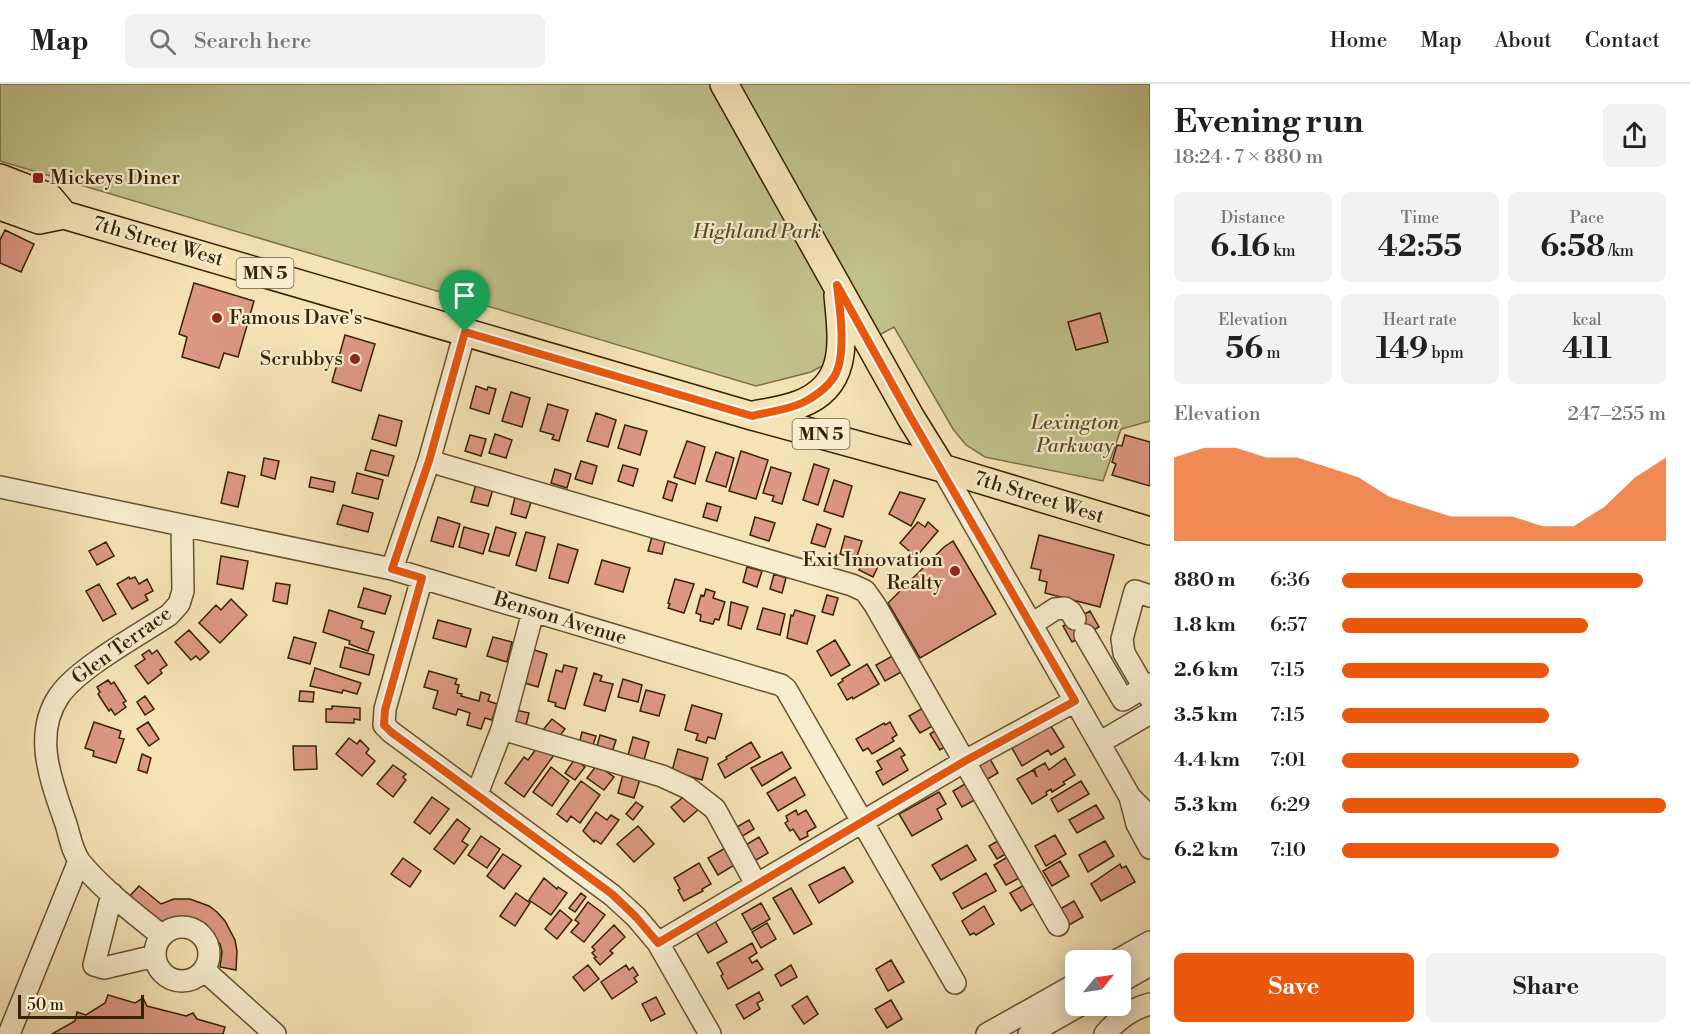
<!DOCTYPE html>
<meta charset="utf-8">
<style>
:root{--surface:#fff;--page:#f2f2f2;--text:#202124;--muted:#757577;--line:#e0e0e0;--accent:#ea580c}
body{margin:0;font-family:"Libre Bodoni",serif;background:var(--page);color:var(--text);height:100vh;display:flex;flex-direction:column;font-size:22px;white-space:nowrap}
*{box-sizing:border-box;margin:0}
p{font-size:20px;color:var(--muted)}
.icon{flex:none;width:33px;height:33px;fill:none;stroke:currentColor;stroke-width:2;stroke-linecap:round;stroke-linejoin:round}
.map{position:relative;flex:1;overflow:hidden}
.side{display:flex;flex-direction:column;background:var(--surface);width:540px}
.side>*{flex:none}
.needle{width:39px;rotate:60deg}
.tools{position:absolute;left:1065px;top:866px;display:grid;gap:12px}
.tools a{display:grid;place-items:center;width:66px;height:66px;border-radius:9px;background:var(--surface);box-shadow:0 3px 15px #0003;font-size:30px}
.scale{position:absolute;left:18px;bottom:15px;width:126px;box-sizing:border-box;padding-left:6px;border:3px solid #372304;border-top:0;font-size:16px;line-height:21px;white-space:nowrap;color:#372304;-webkit-text-stroke:4px #f8edcf;paint-order:stroke}
.pin{position:absolute;display:grid;place-items:center;width:51px;height:51px;color:#fff;margin:-62px -26px;border-radius:50% 50% 50% 0;rotate:-45deg;box-shadow:0 0 6px #0007}
.pin .icon{rotate:45deg}
.round{display:grid;place-items:center;flex:none;width:63px;height:63px;border-radius:9px;background:var(--page)}
.overview{display:flex;align-items:center;justify-content:space-between;height:102px;padding:0 24px}
h1{font-size:33px;font-weight:700;line-height:45px}
.metrics{display:grid;grid-template-columns:repeat(3,1fr);gap:9px;height:102px;padding:6px 24px}
.metrics div{display:grid;align-content:center;border-radius:9px;background:var(--page);text-align:center}
.metrics b{font-size:30px;font-weight:700}
.metrics small{font-size:16px;font-weight:400}
.metrics p{font-size:16px}
.chart{height:168px;padding:12px 24px}
.chart p{display:flex;justify-content:space-between}
.chart svg{width:100%;height:108px;margin-top:6px;fill:var(--accent);opacity:.7}
.action{display:flex;gap:12px;margin-top:auto;padding:12px 24px}
.action a{flex:1;height:69px;border-radius:9px;background:var(--accent);color:#fff;font-size:24px;font-weight:700;line-height:69px;text-align:center}
.action a+a{background:var(--page);color:var(--text)}
ul{padding:0 24px;list-style:none;font-size:20px}
li{display:grid;grid-template-columns:96px 72px 1fr;align-items:center;height:45px}
li i{height:15px;border-radius:8px;background:var(--accent)}
header{display:flex;align-items:center;gap:36px;box-sizing:border-box;height:84px;padding:0 30px;background:var(--surface);border-bottom:2px solid var(--line)}
header strong{font-size:28px}
nav{display:flex;gap:33px;margin-inline-start:auto;font-size:21px}
.search{width:420px;height:54px;background:var(--page);display:flex;align-items:center;gap:15px;box-sizing:border-box;padding:0 21px;border-radius:9px;color:var(--muted);font-size:22px}
main{display:flex;flex:1;min-height:0}
.map>svg:first-child{display:block}
</style>
<header>
<strong>Map</strong>
<div class="search"><svg class="icon" aria-label="search" viewBox="0 0 24 24"><circle cx="10" cy="10" r="6"/><path d="M15 15l6 6"/></svg>Search here</div>
<nav><a>Home</a><a>Map</a><a>About</a><a>Contact</a></nav>
</header>
<main>
<div class="map">
<svg width="1150" height="950" viewBox="0 0 1150 950">
<rect width="100%" height="100%" fill="#f5e3b5"/>
<filter id="stains"><feTurbulence type="fractalNoise" baseFrequency=".00333" numOctaves="4"/><feColorMatrix values="0 0 0 0 .2 0 0 0 0 .09 0 0 0 0 .02 0 0 0 .5 -.17"/></filter>
<radialGradient id="worn" r=".72"><stop offset=".6" stop-color="#630" stop-opacity="0"/><stop offset="1" stop-color="#630" stop-opacity=".3"/></radialGradient>
<!-- green -->
<path fill="#c1c28a" stroke="#7c7247" stroke-width="1.5" d="M0 0H1150V337L1121 345 1103 397 985 373 966 361 953 345 894 243 811 288 756 302 0 77Z"/>
<!-- building -->
<path fill="#dd9783" stroke="#372304" stroke-width="1.5" d="M5 146 34 160 21 188 0 179V156Z
M194 199 254 217 238 273 224 269 219 284 182 273 187 253 179 250Z
M1100 229 1108 258 1076 266 1068 238Z
M345 251 375 260 361 307 332 298Z
M476 302 487 306 488 303 496 305 489 330 470 324Z
M511 308 530 314 522 343 502 337Z
M548 320 568 326 559 357 552 355 554 351 540 347Z
M596 329 616 336 608 363 587 357Z
M379 331 402 337 396 362 372 355Z
M625 341 647 347 640 371 618 364Z
M495 350 512 356 506 374 489 369Z
M470 351 486 355 481 372 465 367Z
M1125 351 1150 358V402L1112 391 1116 380 1112 378 1117 361 1122 362Z
M687 357 705 363 695 400 674 393Z
M371 366 394 372 388 392 365 386Z
M741 367 768 376 756 415 729 407Z
M716 368 734 374 726 403 706 397Z
M264 374 279 377 275 395 261 391Z
M581 377 597 382 592 400 575 395Z
M814 380 829 385 818 421 803 416Z
M623 381 638 385 633 402 618 397Z
M771 383 791 389 782 420 772 417 774 412 763 409Z
M555 385 571 390 567 404 551 399Z
M228 388 245 392 238 423 221 419Z
M357 389 383 396 378 415 352 409Z
M311 393 335 398 333 408 309 403Z
M834 396 852 402 843 433 824 427Z
M668 397 677 400 672 417 663 414Z
M476 400 493 405 488 422 471 418Z
M900 408 925 415 911 442 889 430Z
M515 413 531 418 526 434 511 430Z
M707 419 721 423 717 437 703 433Z
M343 421 373 429 368 448 337 440Z
M438 433 460 440 453 463 431 457Z
M755 433 775 439 769 457 750 451Z
M918 438 925 443 928 438 938 447 916 473 900 459Z
M817 440 831 445 825 463 811 459Z
M464 443 489 450 483 470 459 463Z
M496 443 516 449 509 472 489 467Z
M526 448 545 453 536 487 516 481Z
M653 449 666 453 662 470 648 467Z
M1039 451 1114 471 1100 523 1045 509 1047 498 1039 496 1041 486 1031 484Z
M845 452 862 457 856 475 840 470Z
M953 457 996 530 920 574 888 519 944 463Z
M106 458 114 472 97 481 89 467Z
M558 460 578 466 568 499 549 494Z
M867 471 880 478 873 493 859 486Z
M221 472 248 477 243 505 217 500Z
M602 476 630 484 623 508 595 500Z
M747 483 762 487 757 503 743 498Z
M774 490 786 494 782 509 770 505Z
M129 493 130 495 135 493 139 500 147 495 153 507 145 511 148 516 132 525 117 500Z
M675 495 694 500 684 529 668 524 670 520 668 519Z
M276 499 290 501 287 520 273 517Z
M99 500 116 530 103 537 86 507Z
M364 504 391 512 385 530 358 523Z
M706 505 715 508 713 514 725 518 719 536 715 535 713 540 700 537 701 531 696 529 701 511 704 512Z
M827 511 838 514 833 531 822 528Z
M231 515 247 531 220 559 199 539 216 521 221 526Z
M731 518 748 523 741 545 728 541Z
M763 524 785 530 780 551 757 545Z
M329 526 363 537 361 544 374 548 368 567 349 560 350 557 323 548Z
M795 526 815 532 807 560 787 554 791 531 793 532Z
M1090 527 1099 543 1072 558 1063 542Z
M438 536 471 545 466 563 433 554Z
M189 546 209 568 200 576 196 572 191 576 175 558Z
M294 553 316 559 310 580 288 574Z
M493 553 512 558 507 578 487 572Z
M835 556 850 581 831 592 817 567Z
M345 563 374 571 369 591 340 583Z
M528 564 547 570 538 603 518 597Z
M149 566 152 570 157 566 167 581 160 586 162 589 148 600 135 582 145 575 142 571Z
M896 570 905 586 885 597 876 581Z
M867 580 879 600 853 615 852 613 847 616 838 600 843 597 842 595Z
M564 581 577 584 565 625 555 622 556 619 548 617 556 586 562 588Z
M315 584 361 599 357 610 343 606 342 609 310 602Z
M429 587 457 595 455 600 459 601 457 609 462 610 461 612 479 617 481 608 490 611 488 617 497 620 492 636 485 634 481 645 467 641 470 629 458 625 456 631 433 624 438 607 424 603Z
M594 589 602 592 600 597 613 600 605 627 584 621Z
M623 595 642 601 638 618 618 613Z
M108 596 111 600 114 598 126 617 123 619 126 623 115 631 111 625 109 627 98 610 100 608 97 603Z
M646 606 665 611 659 632 640 627Z
M300 607 314 608 313 618 299 617Z
M145 612 154 625 145 631 137 618Z
M692 621 722 630 715 655 708 653 706 659 696 656 698 650 685 646Z
M928 621 938 639 920 649 909 632Z
M332 622 360 624V636L354 635V639L326 638V625H332Z
M516 626 529 629 525 645 512 642Z
M552 635 565 645 555 658 542 647Z
M94 638 121 647 119 654 124 655 116 679 93 672 94 667 85 664Z
M148 638 159 655 149 662 137 645Z
M890 638 897 651 892 654 894 657 872 670 868 664 863 667 856 655 884 639 885 641Z
M1051 642 1064 663 1051 671 1048 666 1022 682 1012 664Z
M941 643 951 659 940 666 930 650Z
M582 648 596 652 591 667 578 664Z
M600 651 616 656 611 671 596 666Z
M633 653 649 658 644 676 628 671Z
M349 654 357 660 360 656 369 665 366 669 375 677 362 692 336 670Z
M751 658 760 673 725 694 718 680 727 675 726 673Z
M539 661 554 671 524 713 505 699 524 673 528 676Z
M293 662H316L317 685 294 686Z
M900 664 905 671 901 673 908 686 883 701 876 688 882 685 877 677Z
M678 665 708 674 702 696 672 687Z
M782 668 791 684 762 702 751 684Z
M142 670 151 674 147 689 138 686Z
M1065 674 1075 691 1063 698 1065 700 1052 708 1051 705 1046 708 1047 711 1032 720 1017 695 1033 686 1037 693 1034 685 1045 679 1049 686Z
M575 675 585 683 575 696 565 689Z
M990 675 998 689 986 696 978 682Z
M393 681 406 690 403 693 406 696 393 713 377 700Z
M597 681 614 693 604 706 587 694Z
M551 683 569 697 552 722 533 708Z
M624 687 641 692 634 714 618 709Z
M795 693 805 711 778 727 767 709Z
M581 697 600 711 580 739 571 732 567 738 557 730Z
M970 697 980 713 962 723 953 707Z
M1081 697 1089 710 1058 728 1051 715Z
M939 708 946 720 937 725 942 735 912 752 899 730Z
M686 711 699 725 684 738 671 723Z
M432 713 449 725 430 750 414 738Z
M636 718 643 723 633 736 626 730Z
M1096 721 1104 734 1077 749 1069 736Z
M796 726 798 731 806 726 816 743 807 748 808 752 800 756 793 745 790 747 785 739 788 737 786 732Z
M596 728 607 736 611 731 619 736 601 760 595 756 594 758 583 747Z
M457 735 470 745 462 757 468 761 454 780 434 765Z
M749 736 754 745 741 753 735 744Z
M638 742 654 760 634 778 617 760Z
M1055 751 1066 770 1046 782 1035 762Z
M481 752 500 765 487 784 468 771Z
M759 753 768 769 753 778 744 762Z
M1003 754 1011 767 997 775 989 762Z
M1105 757 1114 772 1088 788 1079 771Z
M967 761 976 776 941 796 932 781Z
M727 763 736 780 718 791 708 774Z
M503 770 521 782 504 805 487 792Z
M1009 772 1021 793 1006 801 994 781Z
M403 774 421 787 410 803 391 790Z
M1060 777 1069 792 1052 802 1043 787Z
M699 779 711 800 702 805 703 807 684 817 678 806 680 805 674 794Z
M1120 780 1122 784 1126 782 1135 798 1101 817 1091 800Z
M844 783 853 798 819 819 809 801Z
M986 789 996 807 962 825 953 809Z
M544 794 557 805 558 803 567 809 551 831 529 816Z
M1026 800 1036 818 1021 827 1010 809Z
M139 802 161 820 174 815H190L209 822 217 828 225 837 235 856 237 867 236 886 220 883 222 868 220 860 206 840 198 836 181 832 159 841 127 815Z
M791 804 812 840 794 850 773 814Z
M516 809 530 819 515 842 500 832Z
M581 809 586 813 575 828 569 824Z
M1074 817 1083 833 1069 841 1060 825Z
M588 818 605 831 584 858 571 848 579 839 575 836Z
M761 819 770 835 751 846 742 830Z
M984 822 994 840 976 851 974 849 970 851 962 837Z
M560 826 572 836 557 855 545 845Z
M715 837 727 858 708 869 696 848Z
M767 839 776 855 761 864 752 848Z
M614 841 625 853 610 867 613 869 600 881 594 874 596 873 592 869 595 866 592 863Z
M752 859 757 869 749 874 752 879 757 876 763 885 728 905 721 892 723 890 717 879Z
M891 876 904 898 888 907 876 885Z
M588 881 599 895 584 907 573 893Z
M626 881 629 886 633 883 638 891 634 894 637 898 612 915 601 898Z
M791 881 797 893 781 902 775 891Z
M759 908 763 916 757 919 760 925 744 935 736 921Z
M108 911 135 919 143 914 147 922 186 932 193 929 197 935 225 943 223 950H52L75 937 77 928 86 931 105 919Z
M807 912 818 930 804 940 792 922Z
M656 913 665 930 651 937 642 920Z
M891 916 902 935 887 944 875 925Z"/>
<g fill="none" stroke-linecap="round" stroke-linejoin="round">
<defs>
<path id="minor" d="M429 377 852 501 865 507 875 521 1058 841
M942 384 1130 713 1150 733
M0 403 392 485 781 601 786 605 955 899
M392 485 429 377 465 248
M422 494 385 625 384 641 391 648 612 811 636 833 658 859 710 950
M1150 512 1135 507 1122 555 1124 569 1150 614
M1032 540 1055 525 1065 524 1071 528 1075 535
M1085 551 1123 616 1150 600
M502 645 662 692 688 704 715 725 756 800
M1099 659 1150 629
M477 710 502 645 533 528
M1130 713 1137 740 1150 764
M112 810 94 881 104 884 155 872
M155 870a27 27 0 1 1 54 0a27 27 0 1 1-54 0Z
M162 852C134 829 103 806 80 778 72 767 70 753 66 740 52 699 32 652 59 612 78 584 139 551 169 531L179 520 183 507 182 442
M658 859 965 677 1075 617
M1118 876 1150 858
M204 886 275 950
M1120 898 1150 881
M9 950 79 777
M987 950 1076 900
M1029 950 1080 921
M1105 950C1118 935 1131 925 1150 920"/>
<path id="major" d="M724 0 911 334 942 384
M0 94 49 113 64 131
M0 122 39 136 64 131 752 332 942 384 1150 447
M754 331C769 328 785 326 800 320 850 301 842 255 838 211"/>
</defs>
<!-- minor casing -->
<use href="#minor" stroke="#665330" stroke-width="24"/>
<!-- major casing -->
<use href="#major" stroke="#372304" stroke-width="30"/>
<!-- minor -->
<use href="#minor" stroke="#f8edcf" stroke-width="21"/>
<!-- major -->
<use href="#major" stroke="#f5e3b5" stroke-width="27"/>
</g>
<g fill="none" stroke-linecap="round" stroke-linejoin="round">
<defs>
<path id="route" d="M837 201 911 334 1075 617 965 677 658 859 636 833 612 810 391 648 384 641 385 626 422 494 392 485 429 377 465 248 752 332C768 328 787 326 802 319 813 314 827 304 834 293 847 273 840 224 837 201Z"/>
</defs>
<!-- route casing -->
<use href="#route" stroke="#fff" stroke-width="12"/>
<!-- route -->
<use href="#route" stroke="#ea580c" stroke-width="8"/>
</g>
<!-- markers -->
<g fill="#8f2418" stroke="#f8edcf" stroke-width="2">
<rect x="32" y="88" width="12" height="12" rx="3"/>
<circle cx="217" cy="234" r="6"/>
<circle cx="355" cy="275" r="6"/>
<circle cx="955" cy="487" r="6"/>
</g>
<g text-anchor="middle" dominant-baseline="central" stroke-width="4.5" stroke-linejoin="round" paint-order="stroke">
<!-- shield labels -->
<g fill="#f8edcf" stroke="#716041" stroke-width="1.5">
<rect x="236.5" y="174" width="57" height="30" rx="4.5"/>
<rect x="792.5" y="335" width="57" height="30" rx="4.5"/>
</g>
<g font-size="18" font-weight="bold" fill="#372304">
<text x="265" y="189">MN 5</text>
<text x="821" y="350">MN 5</text>
</g>
<!-- poi labels -->
<g font-size="20" fill="#372304" stroke="#f8edcf" text-anchor="start">
<text x="50" y="94">Mickeys Diner</text>
<text x="229" y="234">Famous Dave's</text>
<text x="343" y="275" text-anchor="end">Scrubbys</text>
<text x="943" y="476" text-anchor="end">Exit Innovation<tspan x="943" dy="23">Realty</tspan></text>
</g>
<!-- park labels -->
<g font-size="20" font-style="italic" fill="#5a4b26" stroke="#f8edcf">
<text x="757" y="148">Highland Park</text>
<text x="1075" y="339">Lexington<tspan x="1075" dy="23">Parkway</tspan></text>
</g>
<!-- street labels -->
<g font-size="20" fill="#372304" stroke="#f8edcf">
<text transform="translate(158 158) rotate(16)">7th Street West</text>
<text transform="translate(1039 414) rotate(17)">7th Street West</text>
<text transform="translate(560 535) rotate(17)">Benson Avenue</text>
<text transform="translate(122 562) rotate(-36)">Glen Terrace</text>
</g>
</g>
<rect width="100%" height="100%" filter="url(#stains)"/>
<rect width="100%" height="100%" fill="url(#worn)"/>
</svg>
<div class="tools">
<a><svg class="needle" viewBox="-14 -14 28 28"><path d="M0-13l5 13h-10z" fill="#e53935"/><path d="M0 13l5-13h-10z" fill="#757577"/></svg></a>
</div>
<div class="scale">50 m</div>
<div class="pin" style="left:465px;top:248px;background:#1e9e55"><svg class="icon" aria-label="arrive" viewBox="0 0 24 24"><path d="M6 21V4h12l-3 4 3 4H6"/></svg></div>
</div>
<section class="side">
<div class="overview"><div><h1>Evening run</h1><p>18:24 · 7 × 880 m</p></div><a class="round"><svg class="icon" aria-label="share" viewBox="0 0 24 24"><path d="M12 15V3M7 8l5-5 5 5M5 13v7h14v-7"/></svg></a></div>
<div class="metrics">
<div><p>Distance</p><b>6.16<small> km</small></b></div>
<div><p>Time</p><b>42:55</b></div>
<div><p>Pace</p><b>6:58<small> /km</small></b></div>
</div>
<div class="metrics">
<div><p>Elevation</p><b>56<small> m</small></b></div>
<div><p>Heart rate</p><b>149<small> bpm</small></b></div>
<div><p>kcal</p><b>411</b></div>
</div>
<div class="chart"><p><span>Elevation</span>247–255 m</p>
<svg viewBox="0 0 160 44" preserveAspectRatio="none"><path d="M0 44V10L10 6L20 6L30 10L40 10L50 14L60 18L70 26L80 30L90 34L100 34L110 34L120 38L130 38L140 30L150 18L160 10V44z"/></svg>
</div>
<ul>
<li><b>880 m</b>6:36<i style="width:93%"></i></li>
<li><b>1.8 km</b>6:57<i style="width:76%"></i></li>
<li><b>2.6 km</b>7:15<i style="width:64%"></i></li>
<li><b>3.5 km</b>7:15<i style="width:64%"></i></li>
<li><b>4.4 km</b>7:01<i style="width:73%"></i></li>
<li><b>5.3 km</b>6:29<i style="width:100%"></i></li>
<li><b>6.2 km</b>7:10<i style="width:67%"></i></li>
</ul>
<div class="action"><a>Save</a><a>Share</a></div>
</section>
</main>
